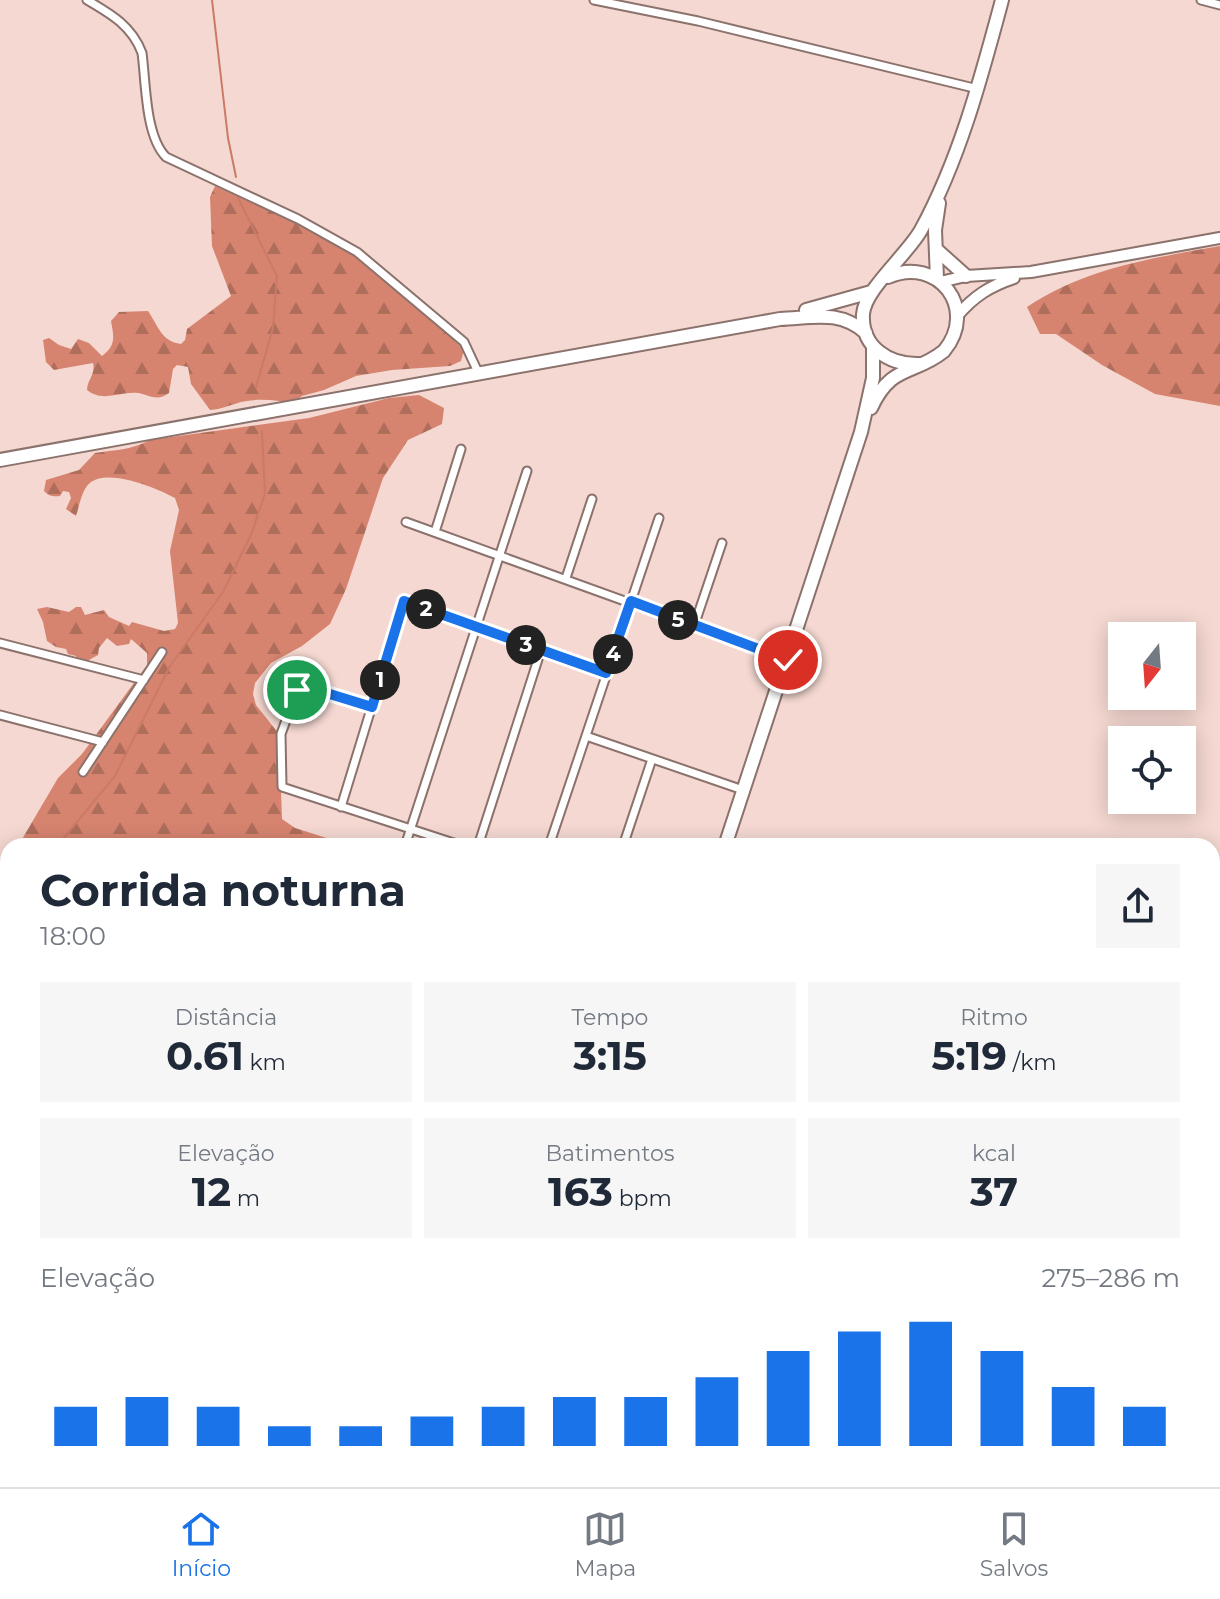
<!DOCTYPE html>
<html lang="pt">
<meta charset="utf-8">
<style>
:root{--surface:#fff;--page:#f6f6f7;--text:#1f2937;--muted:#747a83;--line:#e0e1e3;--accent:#1a73e8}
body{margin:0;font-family:Montserrat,sans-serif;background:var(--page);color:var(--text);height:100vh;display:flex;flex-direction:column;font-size:30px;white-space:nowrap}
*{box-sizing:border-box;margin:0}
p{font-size:26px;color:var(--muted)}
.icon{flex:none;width:44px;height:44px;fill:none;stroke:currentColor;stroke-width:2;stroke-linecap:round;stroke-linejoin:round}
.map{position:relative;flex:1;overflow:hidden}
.sheet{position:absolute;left:0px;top:838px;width:1220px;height:650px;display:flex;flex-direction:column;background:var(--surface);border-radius:24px 24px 0 0;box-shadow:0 4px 20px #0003}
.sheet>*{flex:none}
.needle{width:52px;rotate:197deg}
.buttons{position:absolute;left:1108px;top:622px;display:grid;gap:16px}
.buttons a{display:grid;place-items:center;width:88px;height:88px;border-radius:0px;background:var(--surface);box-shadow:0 4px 20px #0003;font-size:40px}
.pin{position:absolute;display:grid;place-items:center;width:68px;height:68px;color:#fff;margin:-34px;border:4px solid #fff;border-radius:50%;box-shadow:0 2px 8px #0007}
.km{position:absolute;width:40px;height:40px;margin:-20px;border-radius:50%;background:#222;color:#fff;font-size:22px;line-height:40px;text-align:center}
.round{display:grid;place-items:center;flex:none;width:84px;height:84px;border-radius:0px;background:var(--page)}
.summary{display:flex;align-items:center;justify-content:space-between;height:136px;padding:0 40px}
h1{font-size:44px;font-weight:700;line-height:60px}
.metrics{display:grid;grid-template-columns:repeat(3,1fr);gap:12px;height:136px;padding:8px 40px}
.metrics div{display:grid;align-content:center;border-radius:0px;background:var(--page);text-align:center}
.metrics b{font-size:40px;font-weight:700}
.metrics small{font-size:22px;font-weight:400}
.metrics p{font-size:22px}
.chart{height:224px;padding:16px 40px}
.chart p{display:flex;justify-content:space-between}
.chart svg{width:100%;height:144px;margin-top:8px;stroke:var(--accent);stroke-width:6}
.menu{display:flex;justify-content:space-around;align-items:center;height:112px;border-top:2px solid var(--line);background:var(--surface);font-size:22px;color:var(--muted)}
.menu a{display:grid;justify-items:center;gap:4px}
.menu .current{color:var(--accent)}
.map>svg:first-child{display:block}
</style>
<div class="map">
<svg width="1220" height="1487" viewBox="0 0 1220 1487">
<defs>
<pattern id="forest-firs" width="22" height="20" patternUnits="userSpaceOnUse" patternTransform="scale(2)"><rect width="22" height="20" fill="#d6846f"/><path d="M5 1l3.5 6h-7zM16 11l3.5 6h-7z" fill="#af6d5c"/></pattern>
<pattern id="cemetery-stones" width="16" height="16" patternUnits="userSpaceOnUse" patternTransform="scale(2)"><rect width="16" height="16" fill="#e5ac9d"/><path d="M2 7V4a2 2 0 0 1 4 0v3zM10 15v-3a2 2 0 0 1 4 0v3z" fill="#bb8d81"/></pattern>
</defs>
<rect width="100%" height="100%" fill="#f4d8d1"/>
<!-- forest -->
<path fill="url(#forest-firs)" d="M215 186 294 220 347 249 430 315 464 350 461 361 450 366 392 370 356 376 324 390 302 396 293 403C275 400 258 398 241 402 230 405 223 409 210 410L191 384 188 367 177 365 173 369 169 393C157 402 150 395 138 393 120 391 103 403 87 390 87 380 96 374 93 363L54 370 46 362 43 340 49 338 59 345 71 349 78 339 89 343 102 356C116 346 114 337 111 321L119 312 148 311C159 327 161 341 181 344L185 340 187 329 231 296 212 246 210 197Z
M1220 246V406L1155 394 1102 365 1056 334H1040L1027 307C1085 268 1153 258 1220 246Z
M419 395 444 408 442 424 408 440 383 478 346 589 330 624 302 646 271 663 255 683 253 694 256 705 279 734 282 819 295 828 352 846H18L58 778 82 754 147 665V653L131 639 129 644 117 646 107 638 99 648 98 655 87 661 77 660 76 656 68 654 66 649 56 647 47 641 43 622 37 609 47 607 69 612 76 607H81L85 615 104 610 109 617 129 626 132 622 164 631 175 629 178 623 170 551 179 510 175 498C157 488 102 465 87 486 81 494 79 507 76 516L66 509 71 498 69 492 63 491 60 496C53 497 49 496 44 491L46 480 79 470 95 453C114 450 132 450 150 440L309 418 389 398Z
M8 861V1145L0 1143V872Z"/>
<!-- cemetery -->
<path fill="url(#cemetery-stones)" d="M1110 1480H1161L1170 1487H1110Z"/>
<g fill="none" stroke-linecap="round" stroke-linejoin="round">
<!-- stream -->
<path stroke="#cb7a65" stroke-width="2" d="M212 0 228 138 236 177
M238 198 277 276 273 328 256 387
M57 846 115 776 170 666 223 592 251 535 265 493 262 431
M0 926 8 914"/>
<defs>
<path id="street" d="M87 0C111 14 132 26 142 53 146 82 145 136 166 157L298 219 357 252 464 342 478 372
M594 0 698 21 978 89
M1201 0 1220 5
M406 522 788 660
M435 532 461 449
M566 578 592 499
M694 626 722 543
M0 643 144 680
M372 707 307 687 297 690 281 734 282 787 463 846
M0 715 103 742
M586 736 743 790
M83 772 162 652
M341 807 404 601 606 673
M405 846 527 471
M478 846 541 650
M549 846 659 518
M623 846 652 759
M0 1191 8 1203
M0 1275 8 1269
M0 1374 8 1369
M0 1448 8 1459
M0 1472 8 1467
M23 1480 28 1487
M207 1480 211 1487
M362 1480 367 1487
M684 1480 685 1487
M938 1480 939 1487
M997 1480 998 1487
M1056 1480 1057 1487
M253 1487 263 1480
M392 1487 402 1480
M537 1487 539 1480
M709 1487 761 1480
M1100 1487V1480"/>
<path id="secondary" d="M940 282 966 276 1031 272 1220 238
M957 316C974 296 990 286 1014 278
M865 1480 866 1487
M878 1480 879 1487
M1176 1480 1185 1487"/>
<path id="highway" d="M937 250 966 276
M937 279 935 230 939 203
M806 310 871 292
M919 364C889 365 861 347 863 314 865 289 907 255 921 230 960 158 981 78 1002 0
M871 408C892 363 913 376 944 351 979 309 938 255 888 277
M0 460 780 319C812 318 839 309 866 333
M725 846 861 432 873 378V347
M516 1487 518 1480"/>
</defs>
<!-- street casing -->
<use href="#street" stroke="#8b726c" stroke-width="11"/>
<!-- secondary casing -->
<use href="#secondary" stroke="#8b726c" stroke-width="14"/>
<!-- highway casing -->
<use href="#highway" stroke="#8b726c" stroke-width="16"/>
<!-- street -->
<use href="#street" stroke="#fff" stroke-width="7"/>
<!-- secondary -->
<use href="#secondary" stroke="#fff" stroke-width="10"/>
<!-- highway -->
<use href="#highway" stroke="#fff" stroke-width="12"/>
</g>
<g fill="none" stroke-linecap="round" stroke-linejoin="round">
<defs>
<path id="route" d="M297 690 307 687 372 707 404 601 606 673 631 601 788 660"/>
</defs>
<!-- route casing -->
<use href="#route" stroke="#fff" stroke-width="16"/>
<!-- route -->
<use href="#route" stroke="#1a73e8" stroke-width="10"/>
</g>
</svg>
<div class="buttons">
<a><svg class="needle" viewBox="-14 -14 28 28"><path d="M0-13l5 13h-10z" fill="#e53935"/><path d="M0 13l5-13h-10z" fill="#747a83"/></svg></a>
<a><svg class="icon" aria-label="locate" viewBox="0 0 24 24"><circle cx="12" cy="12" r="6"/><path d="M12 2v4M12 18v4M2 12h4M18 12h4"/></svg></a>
</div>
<div class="pin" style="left:297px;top:690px;background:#1e9e55"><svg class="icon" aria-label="arrive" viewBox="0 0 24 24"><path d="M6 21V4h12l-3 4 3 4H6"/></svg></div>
<div class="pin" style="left:788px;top:660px;background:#d93025"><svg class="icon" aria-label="check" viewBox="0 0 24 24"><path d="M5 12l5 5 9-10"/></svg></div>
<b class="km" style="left:380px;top:680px">1</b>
<b class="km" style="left:426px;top:609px">2</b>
<b class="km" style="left:526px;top:645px">3</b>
<b class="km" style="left:613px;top:654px">4</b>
<b class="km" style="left:678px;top:620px">5</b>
<section class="sheet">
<div class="summary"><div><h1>Corrida noturna</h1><p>18:00</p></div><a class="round"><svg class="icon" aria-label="share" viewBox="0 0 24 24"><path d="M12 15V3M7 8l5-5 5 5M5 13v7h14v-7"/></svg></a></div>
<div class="metrics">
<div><p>Distância</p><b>0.61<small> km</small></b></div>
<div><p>Tempo</p><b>3:15</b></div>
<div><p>Ritmo</p><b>5:19<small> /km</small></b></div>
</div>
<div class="metrics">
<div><p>Elevação</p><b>12<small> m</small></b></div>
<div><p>Batimentos</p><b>163<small> bpm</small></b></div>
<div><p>kcal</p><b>37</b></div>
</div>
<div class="chart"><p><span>Elevação</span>275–286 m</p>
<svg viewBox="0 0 160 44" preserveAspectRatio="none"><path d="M5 44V32M15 44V29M25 44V32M35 44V38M45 44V38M55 44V35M65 44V32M75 44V29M85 44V29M95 44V23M105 44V15M115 44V9M125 44V6M135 44V15M145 44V26M155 44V32"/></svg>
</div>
</section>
</div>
<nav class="menu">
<a class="current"><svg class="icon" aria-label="home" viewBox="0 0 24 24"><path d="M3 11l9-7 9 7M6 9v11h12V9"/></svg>Início</a>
<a><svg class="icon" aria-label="map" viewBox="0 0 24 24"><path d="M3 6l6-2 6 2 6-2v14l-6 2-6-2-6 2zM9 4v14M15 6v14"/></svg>Mapa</a>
<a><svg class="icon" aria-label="saved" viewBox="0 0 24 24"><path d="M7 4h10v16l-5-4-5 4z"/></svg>Salvos</a>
</nav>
